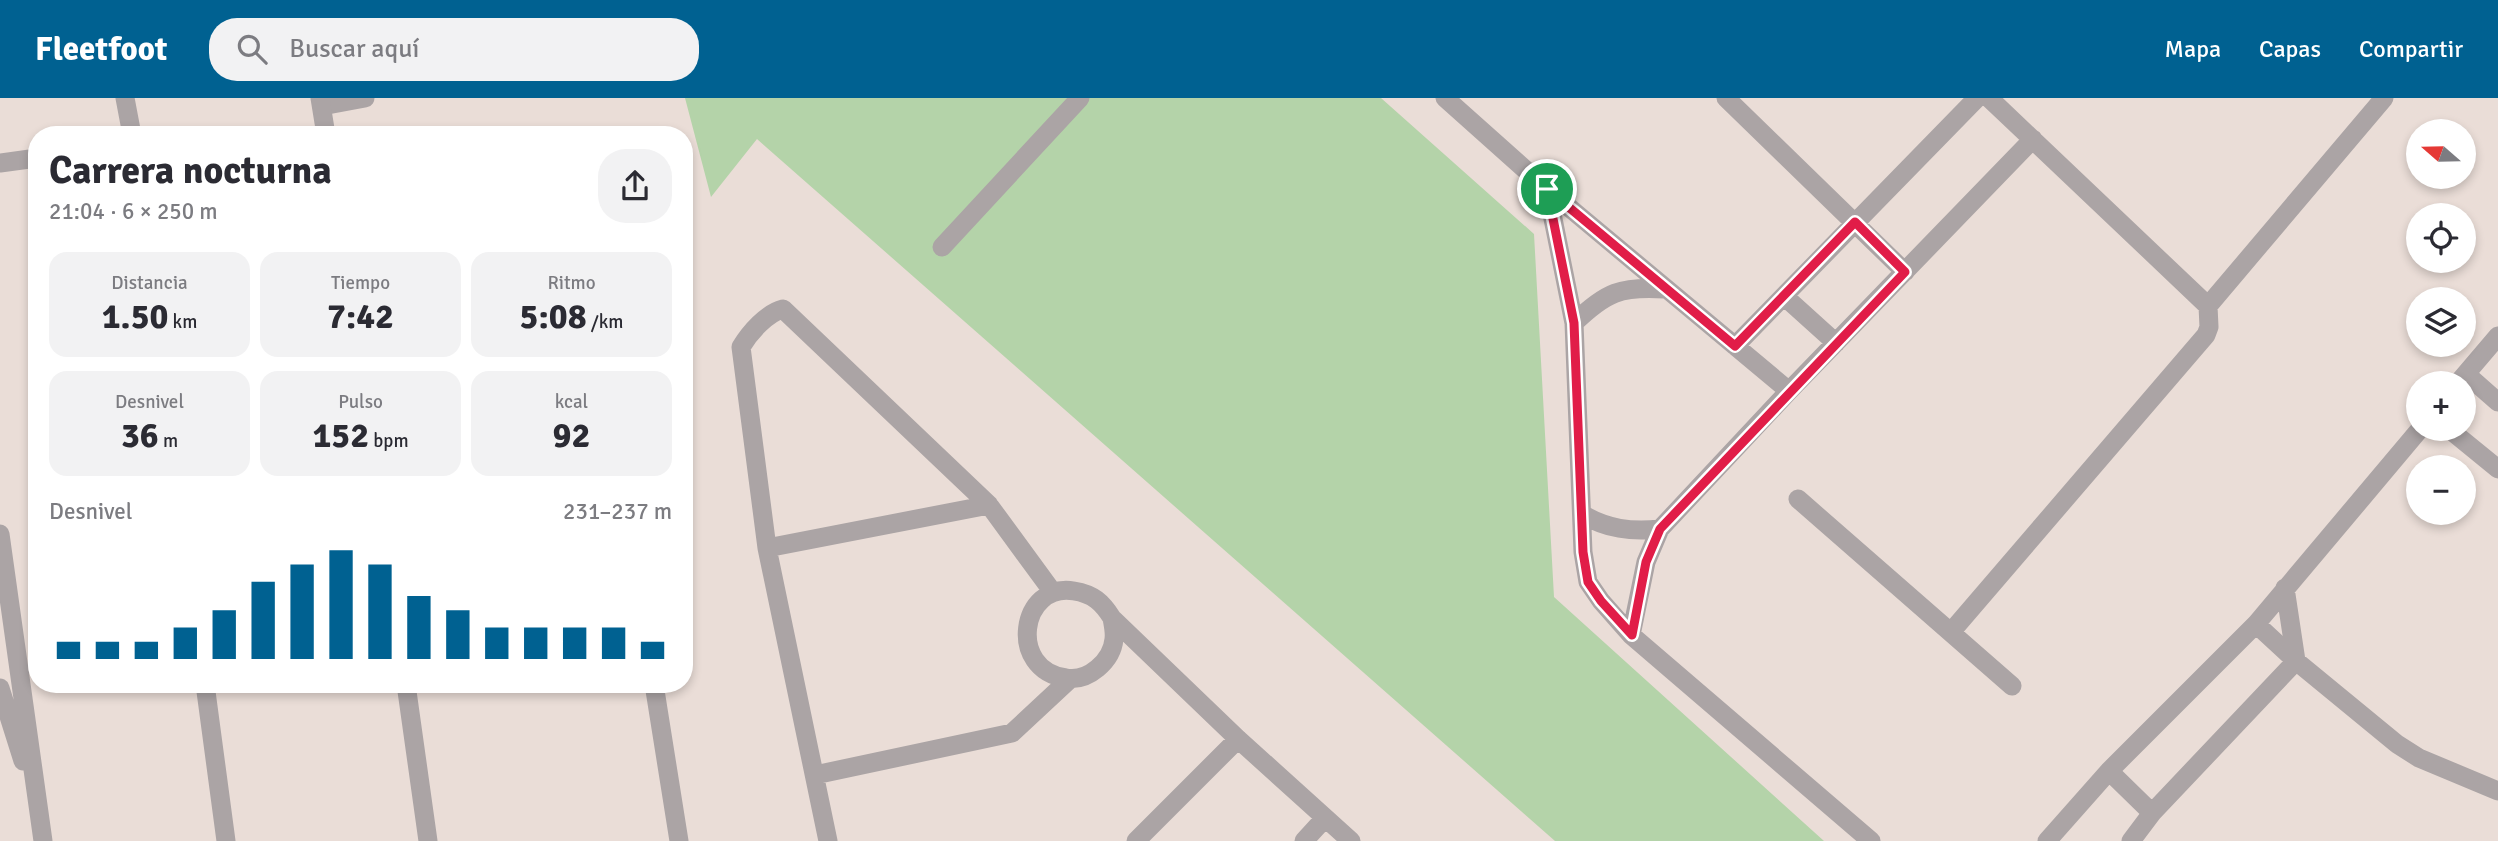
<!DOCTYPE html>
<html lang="es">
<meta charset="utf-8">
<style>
:root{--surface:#fff;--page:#f2f2f3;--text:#2b2b33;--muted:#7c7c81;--accent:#006191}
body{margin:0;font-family:Signika,sans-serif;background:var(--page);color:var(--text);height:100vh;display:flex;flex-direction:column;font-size:26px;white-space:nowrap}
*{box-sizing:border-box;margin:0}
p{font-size:23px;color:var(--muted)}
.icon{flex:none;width:38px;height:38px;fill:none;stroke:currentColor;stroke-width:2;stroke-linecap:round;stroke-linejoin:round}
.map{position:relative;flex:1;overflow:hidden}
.details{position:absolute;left:28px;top:28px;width:665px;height:567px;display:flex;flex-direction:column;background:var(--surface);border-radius:28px;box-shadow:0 4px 10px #0003}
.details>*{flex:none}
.needle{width:46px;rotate:290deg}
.buttons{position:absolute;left:2406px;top:21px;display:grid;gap:14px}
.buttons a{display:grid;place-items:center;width:70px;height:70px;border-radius:50%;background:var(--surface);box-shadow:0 4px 10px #0003;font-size:35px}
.pin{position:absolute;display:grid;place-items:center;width:60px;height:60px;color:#fff;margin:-30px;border:4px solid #fff;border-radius:50%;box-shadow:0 2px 7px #0007}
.round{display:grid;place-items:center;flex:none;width:74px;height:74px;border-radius:28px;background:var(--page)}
.headline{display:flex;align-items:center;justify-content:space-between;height:119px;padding:0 21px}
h1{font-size:38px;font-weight:700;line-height:52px}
.stats{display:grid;grid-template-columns:repeat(3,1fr);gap:10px;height:119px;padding:7px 21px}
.stats div{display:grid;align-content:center;border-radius:18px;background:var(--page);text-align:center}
.stats b{font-size:35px;font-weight:700}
.stats small{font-size:19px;font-weight:400}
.stats p{font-size:19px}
.chart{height:196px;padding:14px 21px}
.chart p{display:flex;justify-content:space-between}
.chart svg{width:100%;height:126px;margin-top:7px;stroke:var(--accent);stroke-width:6}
header{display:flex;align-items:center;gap:42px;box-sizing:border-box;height:98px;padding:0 35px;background:var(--accent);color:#fff}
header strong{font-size:33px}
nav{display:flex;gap:38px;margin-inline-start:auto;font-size:24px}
.search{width:490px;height:63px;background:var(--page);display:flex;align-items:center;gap:18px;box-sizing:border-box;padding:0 24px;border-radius:28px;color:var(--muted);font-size:26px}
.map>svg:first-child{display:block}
</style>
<header>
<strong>Fleetfoot</strong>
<div class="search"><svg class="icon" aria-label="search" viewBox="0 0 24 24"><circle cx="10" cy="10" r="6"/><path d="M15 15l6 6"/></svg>Buscar aquí</div>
<nav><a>Mapa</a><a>Capas</a><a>Compartir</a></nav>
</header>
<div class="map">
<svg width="2498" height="743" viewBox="0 0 2498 743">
<rect width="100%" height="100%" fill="#eaddd7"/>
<!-- green -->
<path fill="#b4d3a9" d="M685 0H1381L1534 136 1554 499 1824 743H1555L757 41 711 99Z"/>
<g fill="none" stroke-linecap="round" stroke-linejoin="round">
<!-- service -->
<path stroke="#aba4a5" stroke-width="19" d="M322 8 365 0
M942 149 1080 0"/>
<!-- minor -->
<path stroke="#aba4a5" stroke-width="19" d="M125 0 132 37
M1445 0 1547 91 1789 293
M1726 0 1905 174
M1989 0 2208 208
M0 65 37 60
M1547 91 1574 225 1583 454 1588 484 1601 503 1631 537 1871 743
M1784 198 1836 245
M1574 225C1606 194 1621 188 1665 191
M1735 248 1977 0
M2466 276 2498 304
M2458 285 2498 238
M2449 331 2498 371
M1798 401 2012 588
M1582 416C1607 431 1631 434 1660 431
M0 436 43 743
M767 450 989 407
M2285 490 2296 563
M1112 520C1113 526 1115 534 1114 541 1112 563 1088 584 1066 580 1007 572 1020 484 1074 493 1093 496 1102 504 1112 520L1238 641 1351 743
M2256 526 2296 563 2397 646 2419 660 2498 693
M1951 534 2206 237 2209 229 2208 208 2384 0
M1631 537 1646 464 1660 431 1789 293 2033 41
M205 586 226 743
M654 586 679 743
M0 590 23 663
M2109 673 2152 715
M815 677 1012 635 1070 581
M828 743 767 450 741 249C750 234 767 215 783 211L989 407 1052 493
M1136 743 1238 641
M1304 743 1325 720
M2047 743 2109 673 2256 526 2420 331
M2131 743 2152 715 2296 563"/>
<!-- tertiary -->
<path stroke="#aba4a5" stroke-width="19" d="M320 0 326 37
M406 586 428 743"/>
</g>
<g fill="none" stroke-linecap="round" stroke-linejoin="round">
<defs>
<path id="route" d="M1547 91 1735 248 1855 124 1905 174 1660 431 1646 464 1632 537 1601 503 1588 484 1583 454 1574 225Z"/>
</defs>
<!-- route casing -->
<use href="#route" stroke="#fff" stroke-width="14"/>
<!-- route -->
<use href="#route" stroke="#e11d48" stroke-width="9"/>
</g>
</svg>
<div class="buttons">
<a><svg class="needle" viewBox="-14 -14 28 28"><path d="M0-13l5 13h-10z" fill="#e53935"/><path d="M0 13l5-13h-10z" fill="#7c7c81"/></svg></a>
<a><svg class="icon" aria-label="locate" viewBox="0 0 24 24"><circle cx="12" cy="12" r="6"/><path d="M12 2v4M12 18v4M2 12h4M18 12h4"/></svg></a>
<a><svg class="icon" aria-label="layers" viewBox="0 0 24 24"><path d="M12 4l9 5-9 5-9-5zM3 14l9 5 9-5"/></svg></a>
<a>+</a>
<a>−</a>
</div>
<div class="pin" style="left:1547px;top:91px;background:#1e9e55"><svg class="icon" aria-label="arrive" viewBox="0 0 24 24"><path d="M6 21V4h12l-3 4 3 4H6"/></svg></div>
<section class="details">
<div class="headline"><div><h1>Carrera nocturna</h1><p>21:04 · 6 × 250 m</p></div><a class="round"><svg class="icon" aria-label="share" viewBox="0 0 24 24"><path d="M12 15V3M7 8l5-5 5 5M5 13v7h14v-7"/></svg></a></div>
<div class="stats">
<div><p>Distancia</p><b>1.50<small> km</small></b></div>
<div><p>Tiempo</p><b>7:42</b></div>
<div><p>Ritmo</p><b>5:08<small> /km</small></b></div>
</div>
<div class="stats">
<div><p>Desnivel</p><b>36<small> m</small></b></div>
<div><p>Pulso</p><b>152<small> bpm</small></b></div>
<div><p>kcal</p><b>92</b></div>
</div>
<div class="chart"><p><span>Desnivel</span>231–237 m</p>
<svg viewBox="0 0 160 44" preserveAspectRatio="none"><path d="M5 44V38M15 44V38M25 44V38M35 44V33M45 44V27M55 44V17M65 44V11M75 44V6M85 44V11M95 44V22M105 44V27M115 44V33M125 44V33M135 44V33M145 44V33M155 44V38"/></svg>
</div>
</section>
</div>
